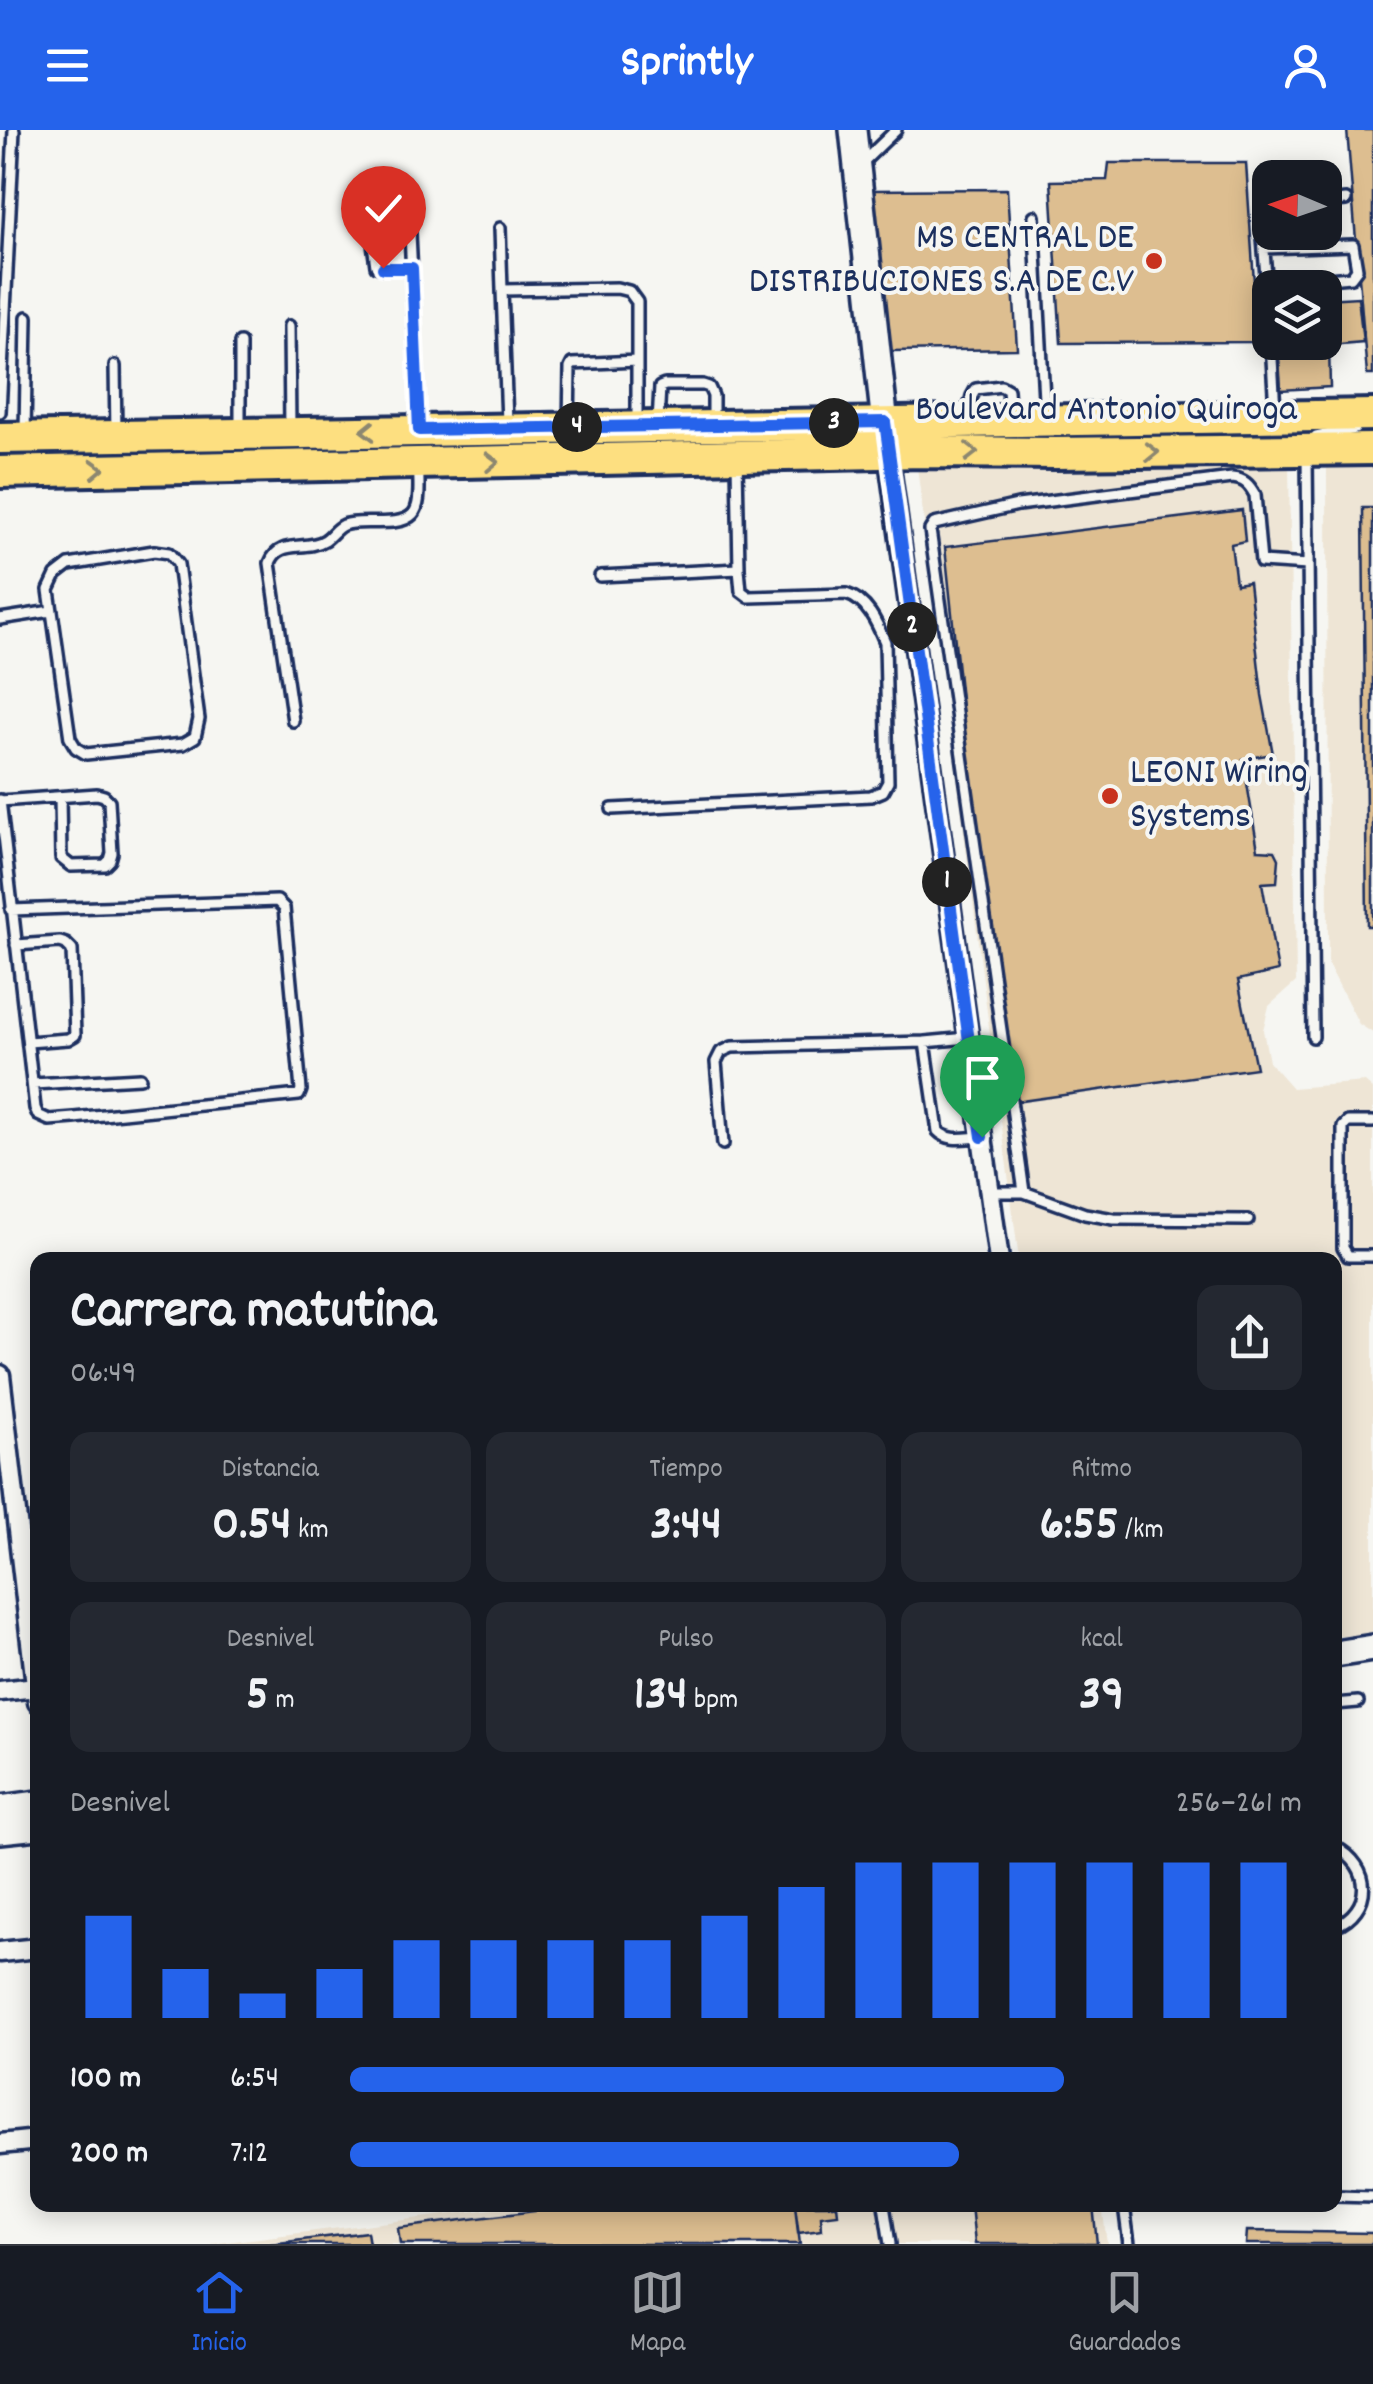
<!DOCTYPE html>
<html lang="es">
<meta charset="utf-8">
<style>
:root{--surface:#171b24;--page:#242831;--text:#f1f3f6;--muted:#9ea1a6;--line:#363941;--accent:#2563eb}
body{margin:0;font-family:Dekko,sans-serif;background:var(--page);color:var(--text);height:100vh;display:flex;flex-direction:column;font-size:38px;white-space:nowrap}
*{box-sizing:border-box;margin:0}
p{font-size:32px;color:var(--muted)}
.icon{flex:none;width:55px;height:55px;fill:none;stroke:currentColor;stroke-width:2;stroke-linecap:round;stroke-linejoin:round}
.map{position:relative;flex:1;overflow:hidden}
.drawer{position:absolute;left:30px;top:1122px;width:1312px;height:960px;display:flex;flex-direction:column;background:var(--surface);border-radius:20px;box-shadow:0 5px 25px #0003}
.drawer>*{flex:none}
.needle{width:65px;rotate:272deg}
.fabs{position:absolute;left:1252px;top:30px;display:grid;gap:20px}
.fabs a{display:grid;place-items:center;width:90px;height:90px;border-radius:20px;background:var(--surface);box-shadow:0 5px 25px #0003;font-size:50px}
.pin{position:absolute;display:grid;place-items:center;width:85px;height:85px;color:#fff;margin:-102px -42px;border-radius:50% 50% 50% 0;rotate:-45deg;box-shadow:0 0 10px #0007}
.pin .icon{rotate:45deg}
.km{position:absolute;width:50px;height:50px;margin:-25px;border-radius:50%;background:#222;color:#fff;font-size:28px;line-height:50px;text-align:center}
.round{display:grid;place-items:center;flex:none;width:105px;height:105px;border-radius:20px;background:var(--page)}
.summary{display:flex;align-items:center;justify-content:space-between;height:170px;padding:0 40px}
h1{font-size:55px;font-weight:800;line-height:75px}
.metrics{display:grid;grid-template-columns:repeat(3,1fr);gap:15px;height:170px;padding:10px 40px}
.metrics div{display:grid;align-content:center;border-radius:20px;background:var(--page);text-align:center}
.metrics b{font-size:50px;font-weight:800}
.metrics small{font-size:28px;font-weight:400}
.metrics p{font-size:28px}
.chart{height:280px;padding:20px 40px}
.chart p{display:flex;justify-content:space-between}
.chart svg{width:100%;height:180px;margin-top:10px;stroke:var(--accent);stroke-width:6}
ul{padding:0 40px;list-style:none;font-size:32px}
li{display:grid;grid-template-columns:160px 120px 1fr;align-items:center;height:75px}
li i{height:25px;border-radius:12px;background:var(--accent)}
header{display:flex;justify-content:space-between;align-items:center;height:130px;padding:0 40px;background:var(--accent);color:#fff;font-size:45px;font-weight:800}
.tabs{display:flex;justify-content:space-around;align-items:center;height:140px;border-top:2px solid var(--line);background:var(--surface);font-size:28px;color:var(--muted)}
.tabs a{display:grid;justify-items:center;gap:5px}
.tabs .selected{color:var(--accent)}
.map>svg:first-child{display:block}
</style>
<header><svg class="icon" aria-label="menu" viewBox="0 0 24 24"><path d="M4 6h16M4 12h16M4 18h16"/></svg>Sprintly<svg class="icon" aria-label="person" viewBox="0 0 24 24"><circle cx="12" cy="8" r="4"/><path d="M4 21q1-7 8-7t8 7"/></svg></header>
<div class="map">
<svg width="1373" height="2114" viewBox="0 0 1373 2114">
<rect width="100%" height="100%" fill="#f6f6f2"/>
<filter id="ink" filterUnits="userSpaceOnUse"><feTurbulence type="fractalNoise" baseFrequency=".01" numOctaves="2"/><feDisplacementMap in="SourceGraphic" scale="20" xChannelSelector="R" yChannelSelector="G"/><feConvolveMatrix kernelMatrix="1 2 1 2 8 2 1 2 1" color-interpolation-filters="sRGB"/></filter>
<g filter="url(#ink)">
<!-- built -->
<path fill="#eee5d5" d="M916 329 1289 331 1296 852 1269 876 1263 900 1269 932 1292 958 1365 952 1373 959V1504L1335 1507V1130H1019Z
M1327 331H1373V903L1359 894 1328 834Z
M526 2075H1102L1107 2114H210Z"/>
<!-- building -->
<path fill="#ddbe90" stroke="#1b2f5e" stroke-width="2.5" d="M1347 0H1373V245H1367Z
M1109 33H1246L1258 212 1061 213 1051 51 1107 50Z
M1007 59 1017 219 891 221 871 60Z
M1358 167 1363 212 1329 215 1330 257 1281 260 1278 212H1325V169Z
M1363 378H1373V796H1367Z
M1242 380 1245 411 1231 414 1236 454 1249 452 1262 565 1273 624 1243 629 1258 720 1275 721 1279 729 1277 752 1262 753 1278 841 1238 850 1256 938 1014 972 975 703 945 417Z
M583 2075H795L800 2114H400L398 2098Z
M795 2075H837L838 2084 821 2086 822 2100 798 2103Z
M971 2075H1093L1097 2114H975Z
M1247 2101 1373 2103V2114H1246Z
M367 2102 369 2114H270Z"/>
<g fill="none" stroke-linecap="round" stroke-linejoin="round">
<defs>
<path id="lane" d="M862 33 896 0
M1325 72 1346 70
M1270 77 1264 84 1262 95 1270 198
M1034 86 1045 287
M500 98 502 160
M1264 118 1353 115 1357 139 1351 147 1267 154
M412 137 383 138 376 136 372 106 377 100 403 98 410 103 419 296
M289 196 290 300
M1271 212 1275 280
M240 213V301
M115 236 116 303
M0 282 14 0
M967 285 972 266 976 259 1001 256 1008 260 1010 288
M507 292 502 160 617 158 629 161 637 172V294
M658 293 660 257 665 255H703L709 257 713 266V290
M569 296 570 238 572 234 637 231
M25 304 27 187
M1316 307 1355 299
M1307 325 1313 907
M154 421 169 423 178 434 199 589 195 607 183 614 86 624 76 618 70 608 49 460 56 445 69 435Z
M600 446 739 439 737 331
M0 489 51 481
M293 591 270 433C279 408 306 422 325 410 331 406 336 398 343 395 361 388 399 399 413 384 422 374 418 351 419 338
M0 670 35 978 38 985 49 990 74 988 299 965 301 960 284 778 277 771 11 780
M0 671 97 664 104 666 109 671 112 723 110 730 105 735 71 736 61 728 60 667
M612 679 871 666 883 661 888 652 885 512C877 493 867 470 846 464L749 467 741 461 739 439
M16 815 60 812 66 814 72 820 75 905 68 909 28 912
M925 912 938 1001C949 1013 968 1007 982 1007
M33 954 140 948
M1373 992H1348L1343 997V1118L1348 1126H1373
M723 1014 716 932 721 922 732 917 925 912 968 908
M990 1062H1024L1085 1084 1114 1089 1248 1090
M1024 1062 930 400 934 394 1018 375 1232 348C1244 349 1249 354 1255 365L1261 432 1308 435
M1335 1574 1358 1572
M1335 1717C1373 1736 1373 1780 1335 1796
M1335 2066 1373 2067
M884 2075 890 2114
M1124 2075 1129 2114"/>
<path id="street" d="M888 322 999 1130
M0 1245 38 1572
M0 1561 36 1557
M0 1822 38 1818
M0 2014 38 2010"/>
<path id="secondary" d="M853 0 887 313
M1335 1524 1373 1518
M0 1679 38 1674
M0 1700 38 1696"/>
<path id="primary" d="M0 308 1373 285
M0 342 923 322 1055 323 1373 319"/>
</defs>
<!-- lane casing -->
<use href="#lane" stroke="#1b2f5e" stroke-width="16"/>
<!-- street casing -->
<use href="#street" stroke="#1b2f5e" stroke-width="25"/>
<!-- secondary casing -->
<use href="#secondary" stroke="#1b2f5e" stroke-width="32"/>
<!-- primary casing -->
<use href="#primary" stroke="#1b2f5e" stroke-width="38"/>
<!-- lane -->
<use href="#lane" stroke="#f6f6f2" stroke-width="9"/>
<!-- street -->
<use href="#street" stroke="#f6f6f2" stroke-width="18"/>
<!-- secondary -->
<use href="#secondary" stroke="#f6f6f2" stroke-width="25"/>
<!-- primary -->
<use href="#primary" stroke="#fddf80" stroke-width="30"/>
</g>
<!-- one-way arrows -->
<defs><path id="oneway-chevron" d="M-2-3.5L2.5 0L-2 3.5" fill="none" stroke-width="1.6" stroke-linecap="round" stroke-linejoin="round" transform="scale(2.5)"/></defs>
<g stroke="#8c876f">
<use href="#oneway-chevron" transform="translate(368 301) rotate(179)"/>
<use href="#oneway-chevron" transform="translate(971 322)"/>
<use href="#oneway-chevron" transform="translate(1152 322) rotate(-1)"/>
<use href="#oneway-chevron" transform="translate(492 332) rotate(-2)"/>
<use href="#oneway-chevron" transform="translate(97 339) rotate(-2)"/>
</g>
</g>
<g fill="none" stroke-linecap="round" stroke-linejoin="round" filter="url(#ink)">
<defs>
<path id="route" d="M383 138H412L419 300 885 292 982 1007"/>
</defs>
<!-- route casing -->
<use href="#route" stroke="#fff" stroke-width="20"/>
<!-- route -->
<use href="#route" stroke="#2563eb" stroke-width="12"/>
</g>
<!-- markers -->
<g fill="#c8321e" stroke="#f6f6f2" stroke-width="4">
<circle cx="1154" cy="131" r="10"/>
<circle cx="1110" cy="666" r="10"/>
</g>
<g text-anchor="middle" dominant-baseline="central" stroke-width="8" stroke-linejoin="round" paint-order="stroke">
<!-- poi labels -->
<g font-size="38" fill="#1b2f5e" stroke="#f6f6f2" text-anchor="end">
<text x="1134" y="109">MS CENTRAL DE<tspan x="1134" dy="44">DISTRIBUCIONES S.A DE C.V</tspan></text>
<text x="1130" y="644" text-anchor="start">LEONI Wiring<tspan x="1130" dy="44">Systems</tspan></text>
</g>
<!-- street labels -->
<g font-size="38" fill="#1b2f5e" stroke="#f6f6f2">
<text x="1106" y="281">Boulevard Antonio Quiroga</text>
</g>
</g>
</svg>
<div class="fabs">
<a><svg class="needle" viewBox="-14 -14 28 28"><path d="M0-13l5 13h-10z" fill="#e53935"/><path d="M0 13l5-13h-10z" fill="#9ea1a6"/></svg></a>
<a><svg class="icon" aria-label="layers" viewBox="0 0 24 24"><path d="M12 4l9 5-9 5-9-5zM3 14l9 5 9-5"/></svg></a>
</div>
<div class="pin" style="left:982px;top:1007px;background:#1e9e55"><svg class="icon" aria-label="arrive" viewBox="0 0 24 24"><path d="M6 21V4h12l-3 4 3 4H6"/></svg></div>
<div class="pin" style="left:383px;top:138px;background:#d93025"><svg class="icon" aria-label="check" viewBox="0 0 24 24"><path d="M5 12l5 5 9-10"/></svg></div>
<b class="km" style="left:947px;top:752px">1</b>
<b class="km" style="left:912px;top:497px">2</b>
<b class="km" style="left:834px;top:293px">3</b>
<b class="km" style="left:577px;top:297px">4</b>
<section class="drawer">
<div class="summary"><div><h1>Carrera matutina</h1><p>06:49</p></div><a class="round"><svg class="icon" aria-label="share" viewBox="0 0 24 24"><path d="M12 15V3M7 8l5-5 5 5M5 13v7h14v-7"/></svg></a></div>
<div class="metrics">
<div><p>Distancia</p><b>0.54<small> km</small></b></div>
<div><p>Tiempo</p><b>3:44</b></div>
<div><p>Ritmo</p><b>6:55<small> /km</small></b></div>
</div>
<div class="metrics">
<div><p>Desnivel</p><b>5<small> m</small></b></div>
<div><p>Pulso</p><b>134<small> bpm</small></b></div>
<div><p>kcal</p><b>39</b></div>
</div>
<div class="chart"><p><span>Desnivel</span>256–261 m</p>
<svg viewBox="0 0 160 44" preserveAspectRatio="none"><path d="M5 44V19M15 44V32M25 44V38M35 44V32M45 44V25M55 44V25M65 44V25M75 44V25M85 44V19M95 44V12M105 44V6M115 44V6M125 44V6M135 44V6M145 44V6M155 44V6"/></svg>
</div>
<ul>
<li><b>100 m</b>6:54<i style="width:75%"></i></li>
<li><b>200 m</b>7:12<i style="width:64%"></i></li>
</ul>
</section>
</div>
<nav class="tabs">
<a class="selected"><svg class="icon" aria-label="home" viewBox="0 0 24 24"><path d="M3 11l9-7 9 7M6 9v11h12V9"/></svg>Inicio</a>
<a><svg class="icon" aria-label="map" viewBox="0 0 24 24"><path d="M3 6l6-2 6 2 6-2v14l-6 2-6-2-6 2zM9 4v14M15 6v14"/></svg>Mapa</a>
<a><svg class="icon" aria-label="saved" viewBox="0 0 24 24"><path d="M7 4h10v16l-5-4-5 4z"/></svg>Guardados</a>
</nav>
